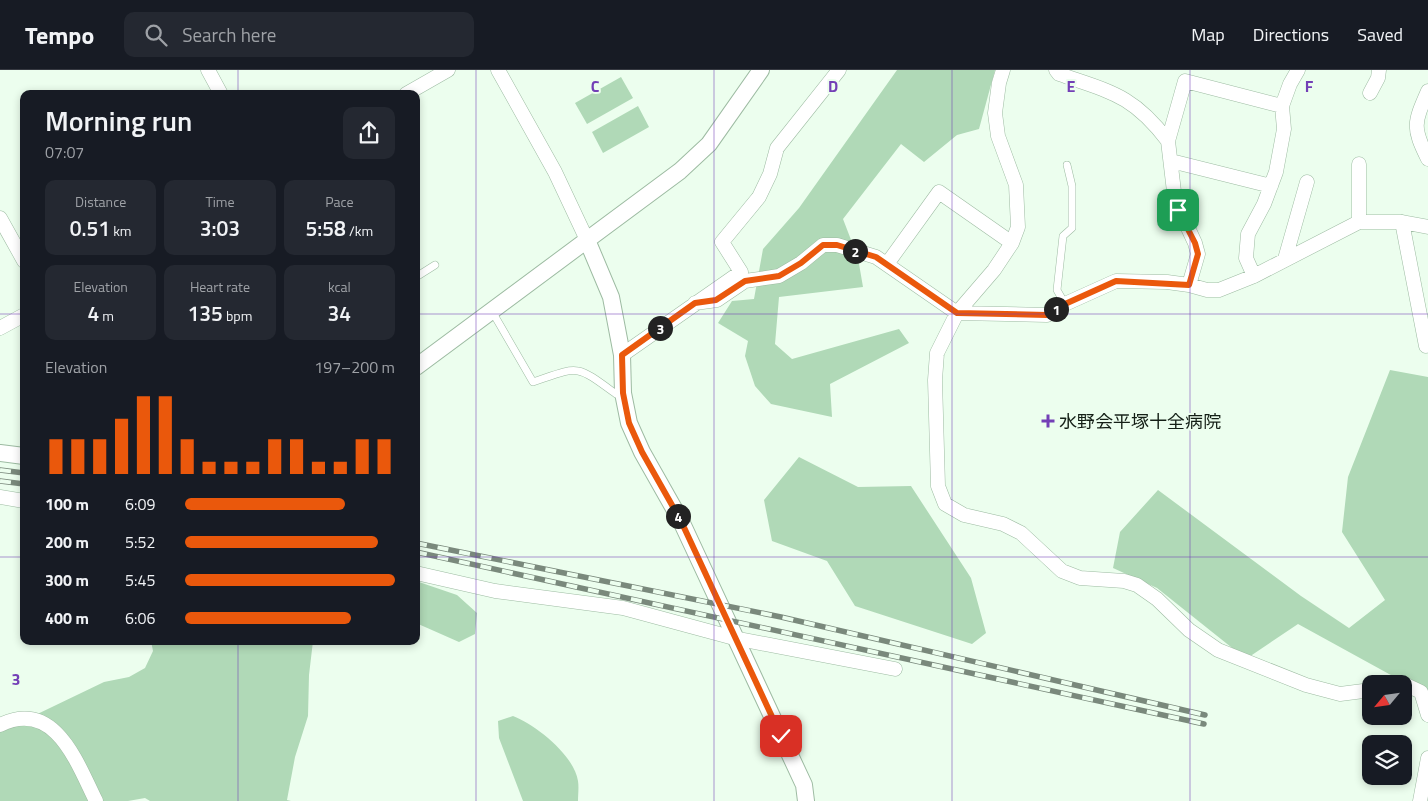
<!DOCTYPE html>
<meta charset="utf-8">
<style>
:root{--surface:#171b24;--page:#242831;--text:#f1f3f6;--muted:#9ea1a6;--line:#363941;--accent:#ea580c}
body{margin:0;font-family:"Titillium Web","Noto Sans JP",sans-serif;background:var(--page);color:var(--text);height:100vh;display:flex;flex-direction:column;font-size:19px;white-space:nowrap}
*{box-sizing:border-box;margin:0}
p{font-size:16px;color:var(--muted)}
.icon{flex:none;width:28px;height:28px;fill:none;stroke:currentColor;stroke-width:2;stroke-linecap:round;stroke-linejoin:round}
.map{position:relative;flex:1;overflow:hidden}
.side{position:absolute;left:20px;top:20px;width:400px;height:555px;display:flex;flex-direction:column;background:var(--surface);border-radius:10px;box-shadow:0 2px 8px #0003}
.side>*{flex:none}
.needle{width:32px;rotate:241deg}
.controls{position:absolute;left:1362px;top:605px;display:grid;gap:10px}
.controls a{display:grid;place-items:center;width:50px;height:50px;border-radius:10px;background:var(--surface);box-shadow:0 2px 8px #0003;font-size:25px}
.pin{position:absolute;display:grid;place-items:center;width:42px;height:42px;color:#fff;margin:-21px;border-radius:10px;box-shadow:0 2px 8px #0006}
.km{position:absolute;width:25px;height:25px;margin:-12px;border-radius:50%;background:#222;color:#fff;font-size:14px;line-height:25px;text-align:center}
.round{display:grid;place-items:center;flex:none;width:52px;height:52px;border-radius:10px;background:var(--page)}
.summary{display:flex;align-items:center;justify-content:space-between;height:85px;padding:0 25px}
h1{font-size:28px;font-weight:600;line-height:38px}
.stats{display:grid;grid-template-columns:repeat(3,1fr);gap:8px;height:85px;padding:5px 25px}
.stats div{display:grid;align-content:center;border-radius:10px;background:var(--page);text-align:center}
.stats b{font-size:21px;font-weight:600}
.stats small{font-size:14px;font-weight:400}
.stats p{font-size:14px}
.chart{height:140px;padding:10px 25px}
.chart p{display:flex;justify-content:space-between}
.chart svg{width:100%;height:90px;margin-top:5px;stroke:var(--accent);stroke-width:6}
ul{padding:0 25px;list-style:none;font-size:16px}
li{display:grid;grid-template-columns:80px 60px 1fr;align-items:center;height:38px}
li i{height:12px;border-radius:6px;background:var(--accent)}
header{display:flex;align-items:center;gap:30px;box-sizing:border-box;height:70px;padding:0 25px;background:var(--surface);border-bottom:1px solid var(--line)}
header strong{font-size:24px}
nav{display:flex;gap:28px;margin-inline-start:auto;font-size:18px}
.search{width:350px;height:45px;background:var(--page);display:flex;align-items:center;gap:12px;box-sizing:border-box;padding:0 18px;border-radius:10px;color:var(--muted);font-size:19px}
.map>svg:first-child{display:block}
</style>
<header>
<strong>Tempo</strong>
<div class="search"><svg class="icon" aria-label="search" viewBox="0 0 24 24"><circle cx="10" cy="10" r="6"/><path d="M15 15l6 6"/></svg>Search here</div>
<nav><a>Map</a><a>Directions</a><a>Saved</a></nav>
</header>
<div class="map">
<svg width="1428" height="731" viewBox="0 0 1428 731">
<rect width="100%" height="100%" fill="#ecfeee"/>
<!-- green -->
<path fill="#b0d9b7" d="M897 0H995L979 59 957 65 924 92 901 74 843 149 858 188 863 217 779 227 775 274 792 289 899 259 909 273 830 314 832 347 771 334 755 316 745 286 748 271 718 253 732 231 754 229 763 179 799 138Z
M621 7 633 28 587 54 575 33Z
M638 36 649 57 603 83 592 62Z
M1390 300 1428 307V621L1418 619 1389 604 1298 554 1246 589 1157 518 1113 498 1120 462 1158 420 1301 526 1349 558 1385 530 1342 462 1348 407Z
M799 387 858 417 911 416 971 508 986 563 972 574 855 536 827 491 772 471 764 430Z
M416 511 457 525 477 543 475 564 459 572 416 553Z
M151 571H313L309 605 308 646 295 687 287 730 291 731H150L145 728 128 731H0V662L104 612 129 607 145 598 153 581Z
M513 646C536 655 574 685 578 711 579 717 578 725 578 731H523L499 668 498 651Z"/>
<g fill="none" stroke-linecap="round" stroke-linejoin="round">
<defs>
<path id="service" d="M416 207 435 195
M1065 234 1057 220 1063 166 1072 158V116L1067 95
M493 243 533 312C580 296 575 294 616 324L623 323"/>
<path id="minor" d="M208 0 221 24
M498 0 555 102 587 170
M1003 0 999 13 995 43 998 66 1016 115 1018 157 1012 173 994 200 957 243 937 283 935 310 938 416 945 434 964 445 1003 454 1021 463 1062 501 1080 508 1124 511 1137 515 1157 529 1189 560 1218 580 1306 615 1340 624 1371 620
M1056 0 1059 4C1111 22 1133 25 1168 71
M1428 21C1414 53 1412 57 1428 89
M1370 23 1378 8 1379 0
M406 24 448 0
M1171 91 1271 116
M1359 94V152
M0 148 24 191
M1402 152 1426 276
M1285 189 1307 112
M887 194 939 122 1012 173
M1254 206 1246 188 1248 164 1264 134 1276 102 1284 59 1282 36 1290 14 1298 0
M1189 215 1198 184 1195 173 1175 130 1168 71 1185 11 1282 36
M695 233 717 230 745 211 779 206 801 193 823 175H837L876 187 957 243 1047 245 1065 234 1116 211 1167 212 1189 215 1207 220H1219L1254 206 1359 152H1402L1428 157
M0 258 24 245
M622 285 741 202 722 172 759 127 770 104 777 78 839 0
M0 427 24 431
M416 503 495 521 623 538 734 568 895 599
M1404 614 1421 622 1428 645
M0 655C55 628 77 693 96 731
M1420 731 1428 688"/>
<path id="tertiary" d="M587 170 611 227 622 285 623 323 629 353 642 382 681 451 804 715 806 731
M416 297 680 101 709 74 761 0
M0 383 24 386"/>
</defs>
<!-- service casing -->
<use href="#service" stroke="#9dbba2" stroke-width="8"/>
<!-- minor casing -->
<use href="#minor" stroke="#9dbba2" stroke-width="15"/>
<!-- tertiary casing -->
<use href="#tertiary" stroke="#9dbba2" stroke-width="18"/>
<!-- service -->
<use href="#service" stroke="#fff" stroke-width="7"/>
<!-- minor -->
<use href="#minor" stroke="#fff" stroke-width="14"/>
<!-- tertiary -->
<use href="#tertiary" stroke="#fff" stroke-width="16"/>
<defs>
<path id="rail" d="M0 400 24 403
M0 411 24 414
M416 473 781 547 1205 645
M416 482 1204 654"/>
</defs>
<!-- rail casing -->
<use href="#rail" stroke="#7a897c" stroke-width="5.5"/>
<!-- rail -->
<use href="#rail" stroke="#ecfeee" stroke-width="4" stroke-dasharray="11" stroke-linecap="butt"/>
</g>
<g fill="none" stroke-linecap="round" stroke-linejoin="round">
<defs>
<path id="route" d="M781 666 681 451 642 382 629 353 623 323 622 285 695 233 716 230 745 211 779 206 801 193 823 175H837L876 187 957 243 1047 245 1065 234 1116 211 1189 215 1198 184 1195 173 1178 140"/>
</defs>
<!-- route casing -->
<use href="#route" stroke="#fff" stroke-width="10"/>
<!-- route -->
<use href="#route" stroke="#ea580c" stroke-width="6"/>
</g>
<!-- grid -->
<path fill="none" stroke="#733fb6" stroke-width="1" stroke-opacity="0.55" d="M238 0V24M476 0V731M714 0V731M952 0V731M1190 0V731M0 244H24M416 244H1428M0 487H24M416 487H1428M238 571V731"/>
<!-- markers -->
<path fill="#733fb6" stroke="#ecfeee" stroke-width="2" d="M1045.5 343.5h5v5h5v5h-5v5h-5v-5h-5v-5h5z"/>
<g text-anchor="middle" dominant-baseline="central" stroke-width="4" stroke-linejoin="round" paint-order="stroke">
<!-- poi labels -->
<g font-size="18" fill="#141f16" stroke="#ecfeee" text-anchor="start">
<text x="1059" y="351">水野会平塚十全病院</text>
</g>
</g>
<g font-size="16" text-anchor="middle" font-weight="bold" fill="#733fb6" stroke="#ecfeee" stroke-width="4" stroke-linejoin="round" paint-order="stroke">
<text x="595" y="22">C</text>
<text x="833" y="22">D</text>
<text x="1071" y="22">E</text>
<text x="1309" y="22">F</text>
<text x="16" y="615">3</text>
</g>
</svg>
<div class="controls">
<a><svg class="needle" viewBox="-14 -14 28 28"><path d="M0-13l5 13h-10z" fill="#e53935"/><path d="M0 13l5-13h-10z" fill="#9ea1a6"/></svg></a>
<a><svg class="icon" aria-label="layers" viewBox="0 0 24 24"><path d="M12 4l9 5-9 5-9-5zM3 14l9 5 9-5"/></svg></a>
</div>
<div class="pin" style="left:1178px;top:140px;background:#1e9e55"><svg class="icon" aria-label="arrive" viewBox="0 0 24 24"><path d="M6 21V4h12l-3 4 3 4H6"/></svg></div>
<div class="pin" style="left:781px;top:666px;background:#d93025"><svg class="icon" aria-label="check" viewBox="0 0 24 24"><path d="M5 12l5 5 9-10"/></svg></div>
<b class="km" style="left:1056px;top:239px">1</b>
<b class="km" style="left:855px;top:181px">2</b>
<b class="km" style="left:660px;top:258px">3</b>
<b class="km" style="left:678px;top:446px">4</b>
<section class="side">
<div class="summary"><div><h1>Morning run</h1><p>07:07</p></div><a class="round"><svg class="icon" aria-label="share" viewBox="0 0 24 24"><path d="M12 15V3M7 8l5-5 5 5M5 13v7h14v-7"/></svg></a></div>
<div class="stats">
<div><p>Distance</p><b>0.51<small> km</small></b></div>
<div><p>Time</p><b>3:03</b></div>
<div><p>Pace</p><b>5:58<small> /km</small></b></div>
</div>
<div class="stats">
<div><p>Elevation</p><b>4<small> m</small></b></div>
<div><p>Heart rate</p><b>135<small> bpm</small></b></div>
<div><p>kcal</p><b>34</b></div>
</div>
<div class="chart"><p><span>Elevation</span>197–200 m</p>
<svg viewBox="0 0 160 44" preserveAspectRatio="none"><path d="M5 44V27M15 44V27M25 44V27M35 44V17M45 44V6M55 44V6M65 44V27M75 44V38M85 44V38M95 44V38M105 44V27M115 44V27M125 44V38M135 44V38M145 44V27M155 44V27"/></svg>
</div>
<ul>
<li><b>100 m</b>6:09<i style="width:76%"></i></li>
<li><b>200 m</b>5:52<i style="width:92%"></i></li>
<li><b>300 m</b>5:45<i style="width:100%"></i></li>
<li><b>400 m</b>6:06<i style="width:79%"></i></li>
</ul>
</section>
</div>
